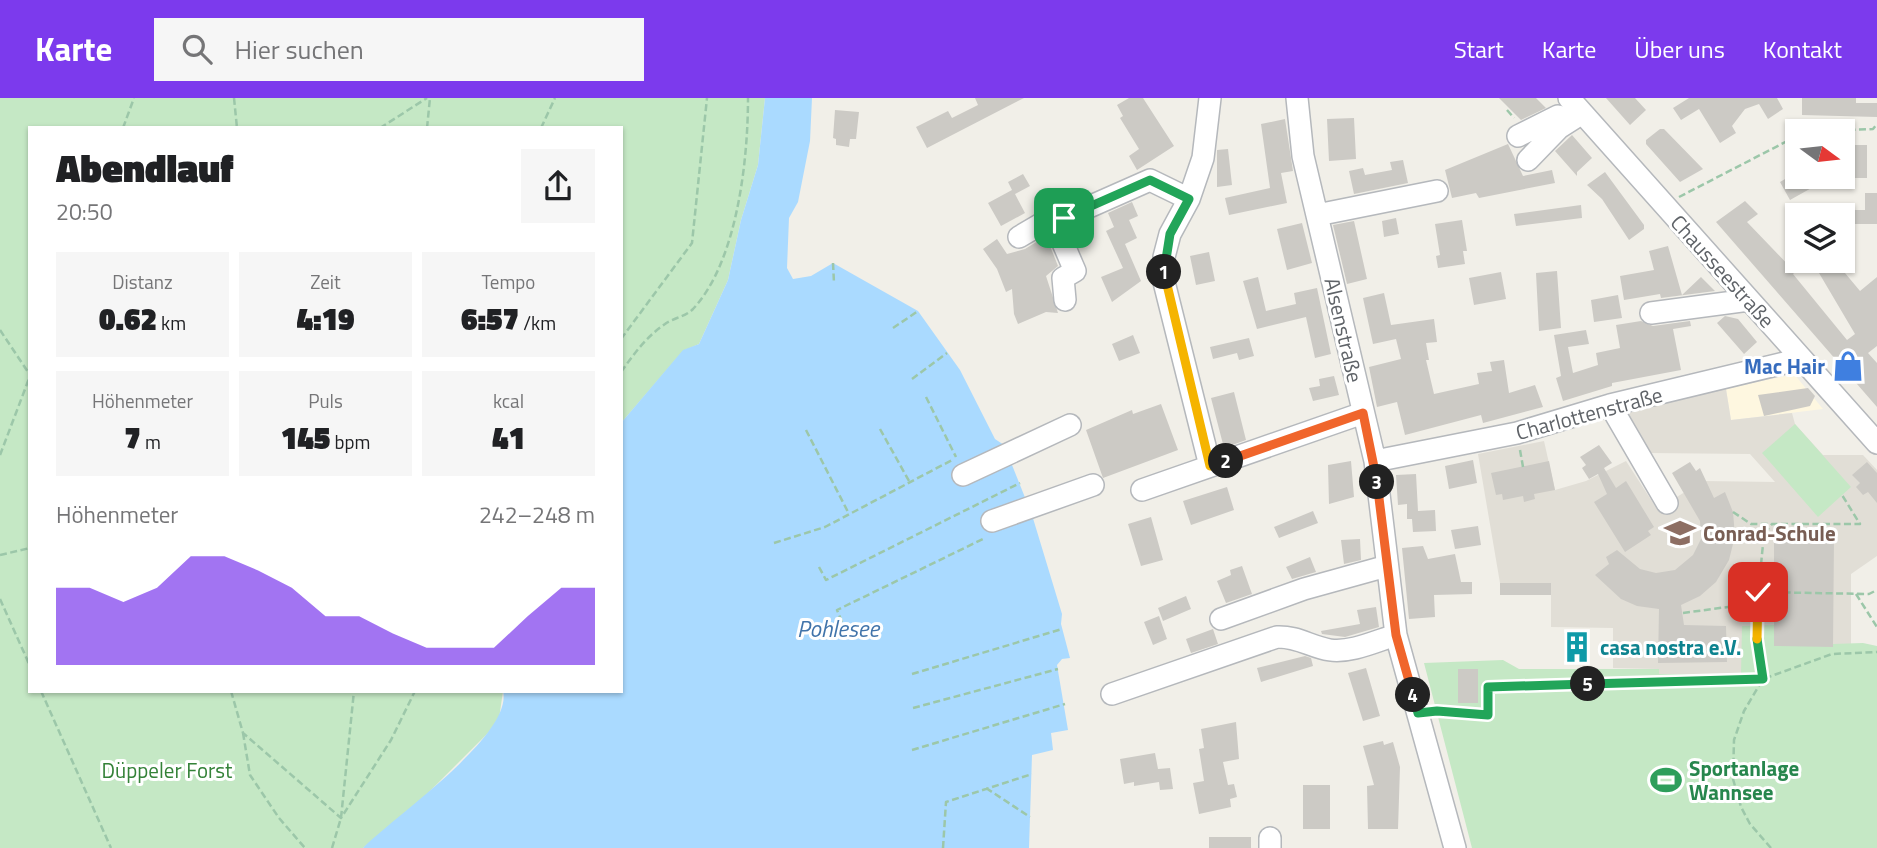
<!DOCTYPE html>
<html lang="de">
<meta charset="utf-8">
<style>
:root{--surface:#fff;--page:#f6f6f6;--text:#202124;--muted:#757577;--accent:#7c3aed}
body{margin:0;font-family:"Titillium Web",sans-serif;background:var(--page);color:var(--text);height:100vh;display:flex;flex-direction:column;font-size:26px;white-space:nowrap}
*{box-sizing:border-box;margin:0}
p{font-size:23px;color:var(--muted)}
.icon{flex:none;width:38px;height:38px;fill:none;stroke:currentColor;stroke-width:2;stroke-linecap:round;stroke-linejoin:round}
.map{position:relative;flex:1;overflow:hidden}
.details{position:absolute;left:28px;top:28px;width:595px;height:567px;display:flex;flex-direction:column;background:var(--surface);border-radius:0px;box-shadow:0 2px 5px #0004}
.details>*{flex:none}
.needle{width:46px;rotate:105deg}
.controls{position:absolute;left:1785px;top:21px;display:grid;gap:14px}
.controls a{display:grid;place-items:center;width:70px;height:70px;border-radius:0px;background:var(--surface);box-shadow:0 2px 5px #0004;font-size:35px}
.pin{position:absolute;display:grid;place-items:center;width:60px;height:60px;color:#fff;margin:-30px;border-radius:14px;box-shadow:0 4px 10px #0006}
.km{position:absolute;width:35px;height:35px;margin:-18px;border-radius:50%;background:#222;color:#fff;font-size:19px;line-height:35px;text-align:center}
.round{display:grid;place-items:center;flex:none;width:74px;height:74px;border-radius:0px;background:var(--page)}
.headline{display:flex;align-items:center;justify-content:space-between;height:119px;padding:0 28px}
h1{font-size:38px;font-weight:800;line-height:52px}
.metrics{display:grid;grid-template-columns:repeat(3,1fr);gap:10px;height:119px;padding:7px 28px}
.metrics div{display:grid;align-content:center;border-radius:0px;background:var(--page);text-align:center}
.metrics b{font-size:30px;font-weight:800}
.metrics small{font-size:19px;font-weight:400}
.metrics p{font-size:19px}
.chart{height:196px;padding:14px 28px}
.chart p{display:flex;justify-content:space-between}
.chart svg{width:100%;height:126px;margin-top:7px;fill:var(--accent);opacity:.7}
header{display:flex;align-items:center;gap:42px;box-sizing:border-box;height:98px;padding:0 35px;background:var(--accent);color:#fff}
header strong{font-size:33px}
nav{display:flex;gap:38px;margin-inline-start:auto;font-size:24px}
.search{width:490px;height:63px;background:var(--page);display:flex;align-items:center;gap:18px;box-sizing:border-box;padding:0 24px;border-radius:0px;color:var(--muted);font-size:26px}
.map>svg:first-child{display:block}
</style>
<header>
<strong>Karte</strong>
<div class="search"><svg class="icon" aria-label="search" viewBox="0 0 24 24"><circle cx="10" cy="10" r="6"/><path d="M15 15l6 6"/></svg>Hier suchen</div>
<nav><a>Start</a><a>Karte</a><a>Über uns</a><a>Kontakt</a></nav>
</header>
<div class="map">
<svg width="1877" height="750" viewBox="0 0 1877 750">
<rect width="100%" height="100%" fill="#f1efe8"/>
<!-- commercial -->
<path fill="#fef7e0" d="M1794 276 1823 311 1731 322 1726 291Z"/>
<!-- education -->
<path fill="#e1ded6" d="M1726 291 1731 322 1792 315 1795 326 1823 357H1863L1877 372V458L1851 476V546L1774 548V528H1742V576H1658V571L1613 570V530L1551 529V485H1500L1478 356 1544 343 1555 392 1586 383 1626 363 1657 411 1703 383 1775 384 1750 356 1649 355 1625 313Z"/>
<!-- green -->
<path fill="#c5e8c5" d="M0 0H765L758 67 741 122 728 182 699 246 683 253 621 325V30H30V593H503L499 621 487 636 424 699 363 750H0Z
M1795 326 1851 389 1818 419 1762 355Z
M1774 527V548L1863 545 1877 548V750H1472L1424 565 1503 562 1519 571H1659V576H1741L1742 528Z"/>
<!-- water -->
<path fill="#aadaff" d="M765 0H812L810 43 798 104 789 120 787 170 793 181 811 178 833 165 918 213 960 272 995 341 1004 347 1032 417 1062 516 1061 526 1070 560 1062 561 1057 567 1068 632 1051 635 1053 652 1032 657 1029 750H363C392 720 514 637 503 593H621V325L683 252 699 246 728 182 741 122 758 67Z"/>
<!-- building -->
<path fill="#cccac5" d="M975 0H1024L927 50 916 29 948 13 952 20 978 7Z
M1129 0H1143L1174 48 1137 72 1129 58 1139 51 1120 20 1123 18 1117 7Z
M1499 0H1536L1546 10 1521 22Z
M1606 0H1635L1646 12 1630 27Z
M1689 0H1777L1783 11 1768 21 1759 6 1745 11 1732 28 1736 35 1720 45 1699 11 1681 22 1673 10Z
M1802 0H1856V5H1877V19L1802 17Z
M835 12 859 14 856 41H850L849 49 836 47V41L833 40Z
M1354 20 1356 61 1329 63 1327 21Z
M1285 21 1293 73 1281 75 1287 105 1229 117 1225 100 1270 90 1261 26Z
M1660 31H1664L1703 71 1680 84 1646 46V42Z
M1572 37 1592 60 1577 74V78L1555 53Z
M1508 46 1523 78 1552 72 1555 85 1479 100 1476 95 1452 100 1445 72Z
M1849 47H1867V80H1843V67H1849Z
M1228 51 1232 87 1217 89V52Z
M1403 62 1408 85 1354 96 1349 73 1363 70 1365 77 1392 72 1390 64Z
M1605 74 1644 127V131L1629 142 1602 101 1587 87Z
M1797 74V79H1810L1815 88 1790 102 1780 84Z
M1023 76 1030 88 1015 96 1025 115 1001 128 988 105 1012 92 1008 84Z
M1865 95H1877V126H1847V112H1865Z
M1745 103 1758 116 1747 124 1795 174 1793 176 1847 242 1855 236 1819 175 1826 170 1822 163H1835L1860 193 1877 179V248L1868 255 1877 265V309L1716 124Z
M1132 104 1138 118 1129 122 1137 140 1125 146 1141 183 1112 204 1101 179 1123 170 1106 133 1114 129 1108 115Z
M1581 107 1582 120 1516 128 1514 116Z
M1396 120 1399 136 1384 139 1382 123Z
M1462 122 1467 153H1463L1465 166 1438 170 1436 158 1440 157 1435 126Z
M1354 123 1367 181 1347 186 1333 127Z
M1302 125 1312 165 1287 172 1277 131Z
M1046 138 1058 168 1046 178 1058 215 1046 214 1018 226 1014 216 1012 191 1006 194 997 171 983 151 997 141 1007 156 1025 151Z
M1668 148 1682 197 1701 179 1715 193 1661 200 1660 196 1624 202 1620 178 1654 172 1649 153Z
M1209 154 1215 183 1196 187 1190 158Z
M1557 173 1561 230 1539 233 1536 175Z
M1501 174 1506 201 1474 207 1469 180Z
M1258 179 1266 213 1296 206 1294 195 1317 190 1331 256 1315 260 1306 219 1257 231 1243 183Z
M1384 195 1391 227 1434 221 1437 244 1426 245 1429 262H1426L1434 296 1479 286 1477 275 1492 273 1490 264 1504 262 1509 295 1535 287 1543 309 1483 325 1481 317 1405 337 1397 304 1377 309 1369 269 1401 261 1396 241 1373 246 1363 200Z
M1618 197 1622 220 1594 224 1591 202Z
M1725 218 1738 221 1757 244 1744 256 1717 225Z
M1641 223 1653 228 1690 223 1691 228 1673 231 1681 272 1612 285V288L1563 303 1556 280 1561 278 1554 237 1586 232 1589 246 1568 249 1573 275 1598 267 1596 255 1620 250 1616 227Z
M1133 237 1140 255 1119 263 1112 246Z
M1249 240 1254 258 1239 262 1237 255 1213 261 1210 249Z
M1334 278 1339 297 1313 303 1309 290 1320 288 1319 281Z
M1808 290 1815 298 1810 308 1764 318 1758 297Z
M1234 294 1246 342 1224 350 1211 300Z
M1161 306 1178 352 1103 380 1086 332 1132 312 1133 316Z
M1599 347 1612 365 1604 370 1616 390 1626 383 1654 429 1648 433 1651 437 1625 454 1594 404 1607 396 1598 376 1589 381 1582 370 1586 367 1580 359Z
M1473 362 1477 385 1449 391 1445 368Z
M1351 363 1354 399 1329 406 1328 367Z
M1549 363 1555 392 1534 396 1535 401 1524 404 1523 398 1503 402 1502 396 1496 397 1491 375Z
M1690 364 1696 373 1700 370 1714 400 1725 394 1733 414 1735 438 1729 462 1716 484 1700 498 1681 507 1684 527 1726 528 1727 564 1658 565 1659 511 1637 508 1621 501 1595 477 1609 466 1606 459 1617 452 1640 471 1656 475 1675 472 1693 457 1701 441 1700 423 1672 375Z
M1867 364 1877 375V405L1868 394 1863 397 1856 389 1860 385 1852 377Z
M1416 376 1418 413 1435 412 1436 433 1413 434 1412 421H1407V406L1398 407 1396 377Z
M1227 389 1234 412 1191 427 1183 403Z
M1313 413 1318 425 1279 440 1274 429Z
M1151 419 1163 462 1141 468 1128 426Z
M1478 428 1481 447 1455 451 1451 432Z
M1779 430H1829V440H1834L1833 549 1774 548V440H1780Z
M1360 441 1361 462 1344 466 1341 442Z
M1423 448 1428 461 1455 456 1461 484H1472V496L1434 497 1435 519 1409 521 1402 450Z
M1310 459 1316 474 1292 481 1286 469Z
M1242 468 1252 496 1226 505 1217 483 1231 477 1230 472Z
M1500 485H1551V497H1500Z
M1186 498 1191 511 1163 523 1158 510Z
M1376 509 1379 529 1345 539 1322 536 1321 533 1360 526 1357 512Z
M1159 518 1167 541 1153 547 1144 524Z
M1213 531 1218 546 1191 555 1186 541Z
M1564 535H1589V563H1564Z
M1305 558 1311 560 1313 568 1261 584 1257 570Z
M1366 570 1380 618 1363 623 1348 575Z
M1458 571H1478V605H1458Z
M1236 624 1239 661 1223 664 1228 687 1234 686 1237 699 1230 701 1231 709 1199 716 1193 685 1204 683 1199 651 1204 650 1201 631Z
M1383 643 1384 647 1393 644 1400 669 1398 731H1368L1367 688 1374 687 1363 648Z
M1155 655 1158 671 1170 670 1173 691 1160 692 1159 684 1134 688V684L1124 686 1120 661Z
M1303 687H1330V731H1303Z
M1209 739H1251V750H1209Z"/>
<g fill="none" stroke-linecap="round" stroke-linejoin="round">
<defs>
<path id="minor" d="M1210 0 1203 60 1189 101 1170 136 1164 159V184L1210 368
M1297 0 1303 58 1375 363 1396 537 1455 750
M1569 0 1877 345
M1518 38 1558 18
M1528 62 1559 30 1581 16
M1317 117 1437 93
M1019 139 1070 109
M1065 202 1063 180 1075 173 1057 131 1064 120 1150 82 1189 101
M1651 215 1749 202
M1610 307 1667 405
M1375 363 1517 335 1610 307 1801 261
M963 377 1070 327
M1142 392 1363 315
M992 423 1093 387
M1221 521 1304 491 1387 468
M1112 596 1277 539C1297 538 1311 549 1330 552 1351 555 1376 543 1396 537
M1270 740V750"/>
</defs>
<!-- minor casing -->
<use href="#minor" stroke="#b5b8bc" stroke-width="24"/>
<!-- path -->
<path stroke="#9cc7a9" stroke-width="2.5" stroke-dasharray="7 3.5" stroke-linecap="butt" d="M234 0 237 30
M1507 12 1514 20
M123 30 134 0
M380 30 427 0
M427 30 430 0
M541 30 555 0
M1817 33 1873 31 1877 26
M1679 99 1797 38
M833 165 834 185
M893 230 918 213
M0 232 30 277
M621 241 692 145 707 0
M621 274C634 256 646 239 665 226 673 220 685 219 693 211 737 164 748 63 748 0
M912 281 947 255
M926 299 956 359
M880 331 909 383
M806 332 849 416
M1520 352 1523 369
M0 357 30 278
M1733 414 1751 426H1772
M774 445 825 429 954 361
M0 457 30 450
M819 469 826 482 1020 385
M1856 496 1877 529
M0 501 30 568
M1683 515 1735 508 1758 494 1869 496 1877 492
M842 524 837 512 985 440
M912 576 1062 531
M41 593 111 750
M231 593 243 635 341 720 391 642 415 593
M913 610 1058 571
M1434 614 1488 617V589L1763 581 1755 528 1764 436 1772 426H1860L1842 397
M243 635 250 677 279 720 305 750
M912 652 1065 606
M986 690 1030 719
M332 750 341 720 354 593
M943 750 946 704 1032 676
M1771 750 1750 726 1741 709 1733 681 1734 642 1744 613 1763 581 1832 556 1877 554"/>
<!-- minor -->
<use href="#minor" stroke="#fff" stroke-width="21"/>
</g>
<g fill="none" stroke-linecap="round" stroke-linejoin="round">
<defs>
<path id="split-1" d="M1064 120 1150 82 1189 101 1170 136 1164 174"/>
<path id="split-2" d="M1164 174 1210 368 1226 363"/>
<path id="split-3" d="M1226 363 1363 315 1377 384"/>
<path id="split-4" d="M1377 384 1396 537 1413 597"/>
<path id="split-5" d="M1413 597 1418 615 1437 613 1488 617V589L1588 586"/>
<path id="split-6" d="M1588 586 1763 581 1757 541"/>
<path id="split-7" d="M1757 541 1758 494"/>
</defs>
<!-- split-1 casing -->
<use href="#split-1" stroke="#fff" stroke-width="14"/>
<!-- split-2 casing -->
<use href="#split-2" stroke="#fff" stroke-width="14"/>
<!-- split-3 casing -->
<use href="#split-3" stroke="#fff" stroke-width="14"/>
<!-- split-4 casing -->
<use href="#split-4" stroke="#fff" stroke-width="14"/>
<!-- split-5 casing -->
<use href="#split-5" stroke="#fff" stroke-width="14"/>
<!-- split-6 casing -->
<use href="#split-6" stroke="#fff" stroke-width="14"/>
<!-- split-7 casing -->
<use href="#split-7" stroke="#fff" stroke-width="14"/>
<!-- split-1 -->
<use href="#split-1" stroke="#22a559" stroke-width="9"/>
<!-- split-2 -->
<use href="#split-2" stroke="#f5b400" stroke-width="9"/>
<!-- split-3 -->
<use href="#split-3" stroke="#f0652b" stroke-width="9"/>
<!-- split-4 -->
<use href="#split-4" stroke="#f0652b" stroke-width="9"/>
<!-- split-5 -->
<use href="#split-5" stroke="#22a559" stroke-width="9"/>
<!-- split-6 -->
<use href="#split-6" stroke="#22a559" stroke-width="9"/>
<!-- split-7 -->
<use href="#split-7" stroke="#f5b400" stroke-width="9"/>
</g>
<!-- icons -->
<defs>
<symbol id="shop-bare" viewBox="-9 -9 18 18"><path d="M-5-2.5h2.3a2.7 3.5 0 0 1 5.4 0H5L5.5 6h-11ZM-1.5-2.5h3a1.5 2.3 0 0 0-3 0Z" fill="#3f7fe0" stroke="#fff" stroke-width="2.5" paint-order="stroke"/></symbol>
<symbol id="school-bare" viewBox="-9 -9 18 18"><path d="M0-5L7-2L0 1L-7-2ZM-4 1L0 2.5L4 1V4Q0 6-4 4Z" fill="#8d6e63" stroke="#fff" stroke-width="2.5" paint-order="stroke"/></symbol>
<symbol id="building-bare" viewBox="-9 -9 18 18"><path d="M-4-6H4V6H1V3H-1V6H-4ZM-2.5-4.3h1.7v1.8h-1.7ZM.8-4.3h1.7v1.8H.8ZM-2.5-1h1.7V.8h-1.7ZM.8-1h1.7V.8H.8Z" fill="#0f9aa8" stroke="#fff" stroke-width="2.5" paint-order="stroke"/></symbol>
<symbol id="stadium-bare" viewBox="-9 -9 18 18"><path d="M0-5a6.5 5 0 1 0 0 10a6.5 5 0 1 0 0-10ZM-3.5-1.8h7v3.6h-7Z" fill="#2e9e5b" stroke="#fff" stroke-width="2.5" paint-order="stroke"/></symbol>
</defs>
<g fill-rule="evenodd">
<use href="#shop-bare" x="1826" y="246" width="44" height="44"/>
<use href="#school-bare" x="1658" y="413" width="44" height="44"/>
<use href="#building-bare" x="1555" y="527" width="44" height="44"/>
<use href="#stadium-bare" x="1644" y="660" width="44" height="44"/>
</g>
<g text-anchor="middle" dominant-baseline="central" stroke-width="6" stroke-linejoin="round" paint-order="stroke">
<!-- street labels -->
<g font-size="21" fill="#5f6368" stroke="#fff">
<text transform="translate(1723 173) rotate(48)">Chausseestraße</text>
<text transform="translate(1344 232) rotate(77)">Alsenstraße</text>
<text transform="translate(1589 315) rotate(-15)">Charlottenstraße</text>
</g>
<!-- shop labels -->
<g font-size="21" font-weight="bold" fill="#366cbe" stroke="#fff" text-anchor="end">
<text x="1825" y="268">Mac Hair</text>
</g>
<!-- education labels -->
<g font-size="21" font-weight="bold" fill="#785e54" stroke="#fff" text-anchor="start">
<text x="1703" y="435">Conrad-Schule</text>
</g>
<!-- culture labels -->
<g font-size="21" font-weight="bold" fill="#0d838f" stroke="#fff" text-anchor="start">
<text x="1600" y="549">casa nostra e.V.</text>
</g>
<!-- leisure labels -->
<g font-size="21" font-weight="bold" fill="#27864d" stroke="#fff" text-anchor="start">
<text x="1689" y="670">Sportanlage<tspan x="1689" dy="24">Wannsee</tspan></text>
</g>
<!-- park labels -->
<g font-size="21" fill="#348238" stroke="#fff">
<text x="167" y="672">Düppeler Forst</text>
</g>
<!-- water labels -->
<g font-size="23" font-style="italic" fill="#4174aa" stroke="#fff">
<text x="838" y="530">Pohlesee</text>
</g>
</g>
</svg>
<div class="controls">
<a><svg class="needle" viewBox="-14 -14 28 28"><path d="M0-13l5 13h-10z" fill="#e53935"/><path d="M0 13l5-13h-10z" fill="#757577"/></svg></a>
<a><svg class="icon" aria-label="layers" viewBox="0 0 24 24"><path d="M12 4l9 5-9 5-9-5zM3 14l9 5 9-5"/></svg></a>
</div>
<div class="pin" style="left:1064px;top:120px;background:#1e9e55"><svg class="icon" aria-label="arrive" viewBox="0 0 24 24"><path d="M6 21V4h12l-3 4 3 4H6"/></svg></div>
<div class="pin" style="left:1758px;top:494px;background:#d93025"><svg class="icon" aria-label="check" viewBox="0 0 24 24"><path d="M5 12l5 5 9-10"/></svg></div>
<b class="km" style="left:1164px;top:174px">1</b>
<b class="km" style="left:1226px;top:363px">2</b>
<b class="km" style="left:1377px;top:384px">3</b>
<b class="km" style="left:1413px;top:597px">4</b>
<b class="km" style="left:1588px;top:586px">5</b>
<section class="details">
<div class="headline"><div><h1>Abendlauf</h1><p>20:50</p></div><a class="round"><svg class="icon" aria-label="share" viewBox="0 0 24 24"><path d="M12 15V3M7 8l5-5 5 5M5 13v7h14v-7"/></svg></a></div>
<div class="metrics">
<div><p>Distanz</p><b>0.62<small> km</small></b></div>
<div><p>Zeit</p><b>4:19</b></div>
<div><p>Tempo</p><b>6:57<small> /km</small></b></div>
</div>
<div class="metrics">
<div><p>Höhenmeter</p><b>7<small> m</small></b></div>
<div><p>Puls</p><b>145<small> bpm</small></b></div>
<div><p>kcal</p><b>41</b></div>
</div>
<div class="chart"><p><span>Höhenmeter</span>242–248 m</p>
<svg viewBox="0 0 160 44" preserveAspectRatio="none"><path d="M0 44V17L10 17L20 22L30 17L40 6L50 6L60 11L70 17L80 27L90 27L100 33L110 38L120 38L130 38L140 27L150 17L160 17V44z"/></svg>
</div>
</section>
</div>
